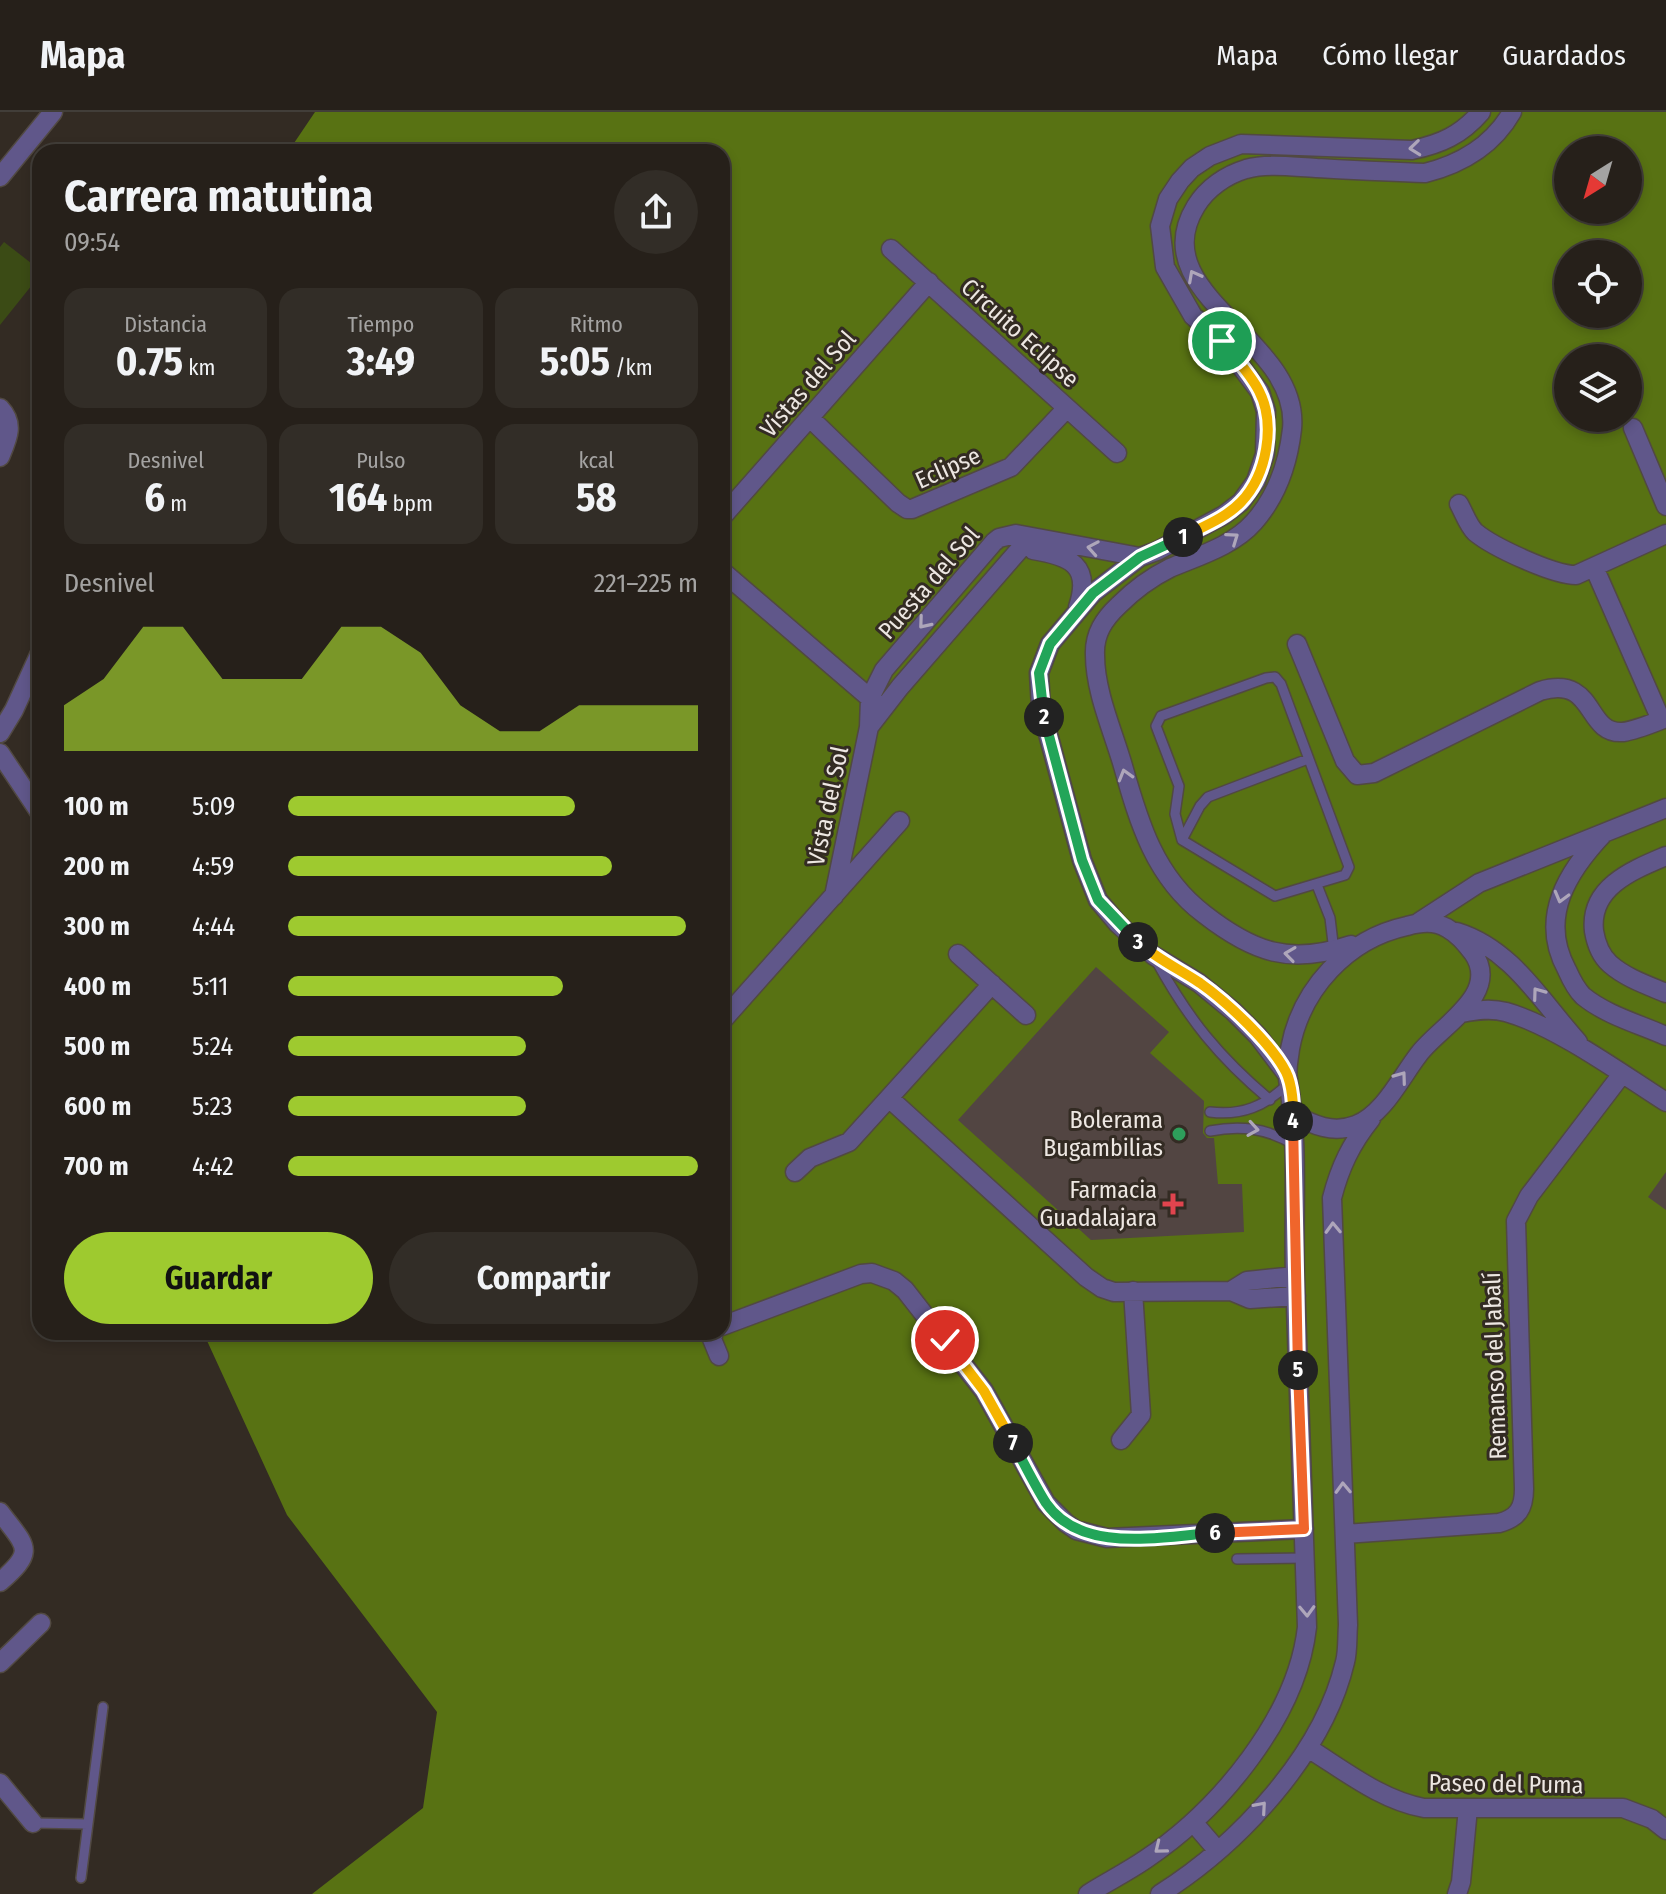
<!DOCTYPE html>
<html lang="es">
<meta charset="utf-8">
<style>
:root{--surface:#26201a;--page:#322d27;--text:#f1f3f6;--muted:#a4a3a2;--line:#423e39;--accent:#9eca2f}
body{margin:0;font-family:"Fira Sans Condensed",sans-serif;background:var(--page);color:var(--text);height:100vh;display:flex;flex-direction:column;font-size:30px;white-space:nowrap}
*{box-sizing:border-box;margin:0}
p{font-size:26px;color:var(--muted)}
.icon{flex:none;width:44px;height:44px;fill:none;stroke:currentColor;stroke-width:2;stroke-linecap:round;stroke-linejoin:round}
.map{position:relative;flex:1;overflow:hidden}
.panel{position:absolute;left:32px;top:32px;width:698px;height:1196px;display:flex;flex-direction:column;background:var(--surface);border-radius:24px;box-shadow:0 4px 12px #0003,0 0 0 2px var(--line)}
.panel>*{flex:none}
.needle{width:52px;rotate:217deg}
.tools{position:absolute;left:1554px;top:24px;display:grid;gap:16px}
.tools a{display:grid;place-items:center;width:88px;height:88px;border-radius:50%;background:var(--surface);box-shadow:0 4px 12px #0003,0 0 0 2px var(--line);font-size:40px}
.pin{position:absolute;display:grid;place-items:center;width:68px;height:68px;color:#fff;margin:-34px;border:4px solid #fff;border-radius:50%;box-shadow:0 2px 8px #0007}
.km{position:absolute;width:40px;height:40px;margin:-20px;border-radius:50%;background:#222;color:#fff;font-size:22px;line-height:40px;text-align:center}
.round{display:grid;place-items:center;flex:none;width:84px;height:84px;border-radius:42px;background:var(--page)}
.head{display:flex;align-items:center;justify-content:space-between;height:136px;padding:0 32px}
h1{font-size:44px;font-weight:700;line-height:60px}
.figures{display:grid;grid-template-columns:repeat(3,1fr);gap:12px;height:136px;padding:8px 32px}
.figures div{display:grid;align-content:center;border-radius:20px;background:var(--page);text-align:center}
.figures b{font-size:40px;font-weight:700}
.figures small{font-size:22px;font-weight:400}
.figures p{font-size:22px}
.chart{height:224px;padding:16px 32px}
.chart p{display:flex;justify-content:space-between}
.chart svg{width:100%;height:144px;margin-top:8px;fill:var(--accent);opacity:.7}
.action{display:flex;gap:16px;margin-top:auto;padding:16px 32px}
.action a{flex:1;height:92px;border-radius:48px;background:var(--accent);color:#111;font-size:32px;font-weight:700;line-height:92px;text-align:center}
.action a+a{background:var(--page);color:var(--text)}
ul{padding:0 32px;list-style:none;font-size:26px}
li{display:grid;grid-template-columns:128px 96px 1fr;align-items:center;height:60px}
li i{height:20px;border-radius:10px;background:var(--accent)}
header{display:flex;align-items:center;gap:48px;box-sizing:border-box;height:112px;padding:0 40px;background:var(--surface);border-bottom:2px solid var(--line)}
header strong{font-size:38px}
nav{display:flex;gap:44px;margin-inline-start:auto;font-size:28px}
.map>svg:first-child{display:block}
</style>
<header>
<strong>Mapa</strong>
<nav><a>Mapa</a><a>Cómo llegar</a><a>Guardados</a></nav>
</header>
<div class="map">
<svg width="1666" height="1782" viewBox="0 0 1666 1782">
<rect width="100%" height="100%" fill="#332b23"/>
<!-- green -->
<path fill="#3b4b15" d="M4 130 40 158V163L0 213V135Z"/>
<!-- forest -->
<path fill="#587213" fill-rule="evenodd" d="M315 0H1666V1782H312L423 1696 437 1600 287 1403 203 1220H722V40H288ZM1568 38H1628V98H1568ZM1568 142H1628V202H1568ZM1568 246H1628V306H1568Z"/>
<!-- building -->
<path fill="#524542" d="M1096 855 1169 920 1150 941 1204 989 1203 1021 1207 1026H1214L1218 1072H1242L1244 1120 1091 1128 958 1008Z
M1666 1060V1098L1648 1085Z"/>
<g fill="none" stroke-linecap="round" stroke-linejoin="round">
<defs>
<path id="service" d="M1275 565 1281 572 1349 755 1345 763 1275 784 1182 728 1175 702 1179 674 1156 614 1161 604 1266 566Z
M1182 728 1200 694 1208 685 1308 647
M1317 773 1330 806 1334 839
M1157 850C1189 908 1219 945 1270 988
M1210 1000C1242 1004 1265 994 1288 972
M1210 1019C1240 1013 1266 1016 1293 1032
M1237 1447 1305 1446
M33 1711 88 1712
M81 1766 103 1595"/>
<path id="minor" d="M0 65 53 0
M891 137 1117 341
M0 296C15 312 8 326 0 345
M810 306 898 391 907 397H912L1011 355 1067 296
M1633 316 1666 394
M1459 392C1464 401 1468 413 1475 420 1493 435 1553 463 1576 463L1666 422
M722 405 929 170
M1033 438C1070 444 1092 453 1078 495
M1594 455 1661 608
M722 459 878 593
M1297 532 1345 649 1357 663 1374 661 1540 579C1597 562 1584 623 1623 620 1637 618 1653 611 1666 606
M869 615 900 575 1020 437
M0 621 14 598 40 541
M0 641 40 701
M1604 721C1568 759 1538 805 1567 858 1571 867 1576 877 1583 884 1606 903 1639 912 1666 924
M1666 744C1633 758 1589 775 1594 819 1596 831 1601 844 1610 852 1626 866 1647 873 1666 881
M834 784 869 615 870 586 884 558 994 430 999 426 1016 422 1140 445
M1419 810 1479 771 1666 696
M1457 820C1512 837 1541 889 1578 930
M1351 833C1290 853 1254 841 1204 802 1155 765 1139 711 1123 654 1113 619 1095 580 1095 543 1094 522 1104 507 1119 493 1134 478 1150 466 1170 456 1198 444 1233 434 1254 410 1277 384 1288 352 1292 317 1301 226 1141 183 1196 94 1207 76 1226 63 1246 57 1268 51 1294 55 1316 56 1353 58 1389 60 1425 61 1461 52 1493 33 1512 0
M958 842 1026 903
M1462 901C1477 898 1491 896 1506 900 1556 914 1622 962 1666 990
M722 909 900 709
M1286 961 1258 924 1233 899 1199 871 1153 843 1118 812 1098 788 1082 748 1041 596 1039 561 1050 532 1093 481 1140 445 1157 439 1224 403 1241 390 1256 369 1265 342 1266 299 1260 280 1222 229 1193 204 1165 155 1160 114 1168 87 1180 69 1192 56 1210 44 1241 32 1412 38C1441 32 1461 23 1481 0
M889 986 1086 1165 1102 1176 1114 1180 1231 1179 1250 1187 1296 1184
M795 1060 810 1046 849 1030 992 872
M1231 1179 1247 1169 1295 1164
M722 1214 861 1162 872 1161 894 1169 905 1178 984 1279 1046 1391 1066 1411 1076 1418 1107 1426 1304 1417
M714 1220 712 1227 719 1244
M1121 1328 1141 1303 1133 1179
M0 1400C26 1435 37 1438 0 1470
M1345 1422 1499 1411C1518 1406 1524 1396 1524 1377L1516 1109 1529 1084 1622 962
M0 1551 41 1511
M1308 1636C1345 1659 1381 1688 1424 1696H1623L1652 1707 1666 1718
M0 1671 33 1711
M1193 1710 1218 1739
M1088 1782C1107 1770 1127 1760 1146 1747 1219 1698 1297 1605 1307 1515 1304 1399 1298 1282 1295 1166 1293 1100 1299 1032 1288 967 1286 957 1289 947 1290 937 1301 877 1347 827 1407 814 1422 810 1434 809 1447 816 1459 823 1465 831 1473 841 1502 882 1439 915 1419 942 1401 965 1384 1002 1356 1013 1333 1022 1313 1013 1293 1002
M1160 1782C1238 1733 1323 1643 1345 1550 1348 1539 1347 1525 1348 1513L1332 1086C1340 1055 1351 1032 1371 1007
M1457 1782 1461 1770 1468 1696"/>
</defs>
<!-- service casing -->
<use href="#service" stroke="#514942" stroke-width="12"/>
<!-- minor casing -->
<use href="#minor" stroke="#514942" stroke-width="21"/>
<!-- service -->
<use href="#service" stroke="#60578a" stroke-width="9"/>
<!-- minor -->
<use href="#minor" stroke="#60578a" stroke-width="18"/>
</g>
<!-- one-way arrows -->
<defs><path id="oneway-chevron" d="M-2-3.5L2.5 0L-2 3.5" fill="none" stroke-width="1.6" stroke-linecap="round" stroke-linejoin="round" transform="scale(2)"/></defs>
<g stroke="#aea6ba">
<use href="#oneway-chevron" transform="translate(1415 36) rotate(174)"/>
<use href="#oneway-chevron" transform="translate(1194 164) rotate(-118)"/>
<use href="#oneway-chevron" transform="translate(1233 426) rotate(-35)"/>
<use href="#oneway-chevron" transform="translate(1093 436) rotate(-170)"/>
<use href="#oneway-chevron" transform="translate(924 511) rotate(130)"/>
<use href="#oneway-chevron" transform="translate(1125 663) rotate(-106)"/>
<use href="#oneway-chevron" transform="translate(1561 785) rotate(105)"/>
<use href="#oneway-chevron" transform="translate(1290 842) rotate(-172)"/>
<use href="#oneway-chevron" transform="translate(1538 881) rotate(-126)"/>
<use href="#oneway-chevron" transform="translate(1401 965) rotate(-54)"/>
<use href="#oneway-chevron" transform="translate(1253 1017) rotate(9)"/>
<use href="#oneway-chevron" transform="translate(1333 1116) rotate(-92)"/>
<use href="#oneway-chevron" transform="translate(1343 1376) rotate(-92)"/>
<use href="#oneway-chevron" transform="translate(1307 1499) rotate(88)"/>
<use href="#oneway-chevron" transform="translate(1261 1695) rotate(-49)"/>
<use href="#oneway-chevron" transform="translate(1160 1736) rotate(141)"/>
</g>
<g fill="none" stroke-linecap="round" stroke-linejoin="round">
<defs>
<path id="split-1" d="M1183 425C1202 415 1226 406 1241 390 1267 363 1276 312 1259 279 1250 261 1234 245 1222 229"/>
<path id="split-2" d="M1044 605 1039 561 1050 532 1093 481 1140 445 1183 425"/>
<path id="split-3" d="M1044 605 1082 748 1098 788 1138 830"/>
<path id="split-4" d="M1138 830C1157 847 1179 857 1200 871 1227 890 1271 931 1286 960 1292 972 1294 995 1293 1009"/>
<path id="split-5" d="M1293 1009 1298 1258"/>
<path id="split-6" d="M1215 1421 1304 1417 1298 1258"/>
<path id="split-7" d="M1013 1331C1024 1351 1034 1372 1046 1391 1082 1443 1161 1424 1215 1421"/>
<path id="split-8" d="M945 1228 984 1279 1013 1331"/>
</defs>
<!-- split-1 casing -->
<use href="#split-1" stroke="#fff" stroke-width="16"/>
<!-- split-2 casing -->
<use href="#split-2" stroke="#fff" stroke-width="16"/>
<!-- split-3 casing -->
<use href="#split-3" stroke="#fff" stroke-width="16"/>
<!-- split-4 casing -->
<use href="#split-4" stroke="#fff" stroke-width="16"/>
<!-- split-5 casing -->
<use href="#split-5" stroke="#fff" stroke-width="16"/>
<!-- split-6 casing -->
<use href="#split-6" stroke="#fff" stroke-width="16"/>
<!-- split-7 casing -->
<use href="#split-7" stroke="#fff" stroke-width="16"/>
<!-- split-8 casing -->
<use href="#split-8" stroke="#fff" stroke-width="16"/>
<!-- split-1 -->
<use href="#split-1" stroke="#f5b400" stroke-width="10"/>
<!-- split-2 -->
<use href="#split-2" stroke="#22a559" stroke-width="10"/>
<!-- split-3 -->
<use href="#split-3" stroke="#22a559" stroke-width="10"/>
<!-- split-4 -->
<use href="#split-4" stroke="#f5b400" stroke-width="10"/>
<!-- split-5 -->
<use href="#split-5" stroke="#f0652b" stroke-width="10"/>
<!-- split-6 -->
<use href="#split-6" stroke="#f0652b" stroke-width="10"/>
<!-- split-7 -->
<use href="#split-7" stroke="#22a559" stroke-width="10"/>
<!-- split-8 -->
<use href="#split-8" stroke="#f5b400" stroke-width="10"/>
</g>
<!-- markers -->
<circle fill="#2e9e5b" stroke="#332b23" stroke-width="3" cx="1179" cy="1022" r="8"/>
<path fill="#e0444e" stroke="#332b23" stroke-width="3" d="M1169 1080h8v8h8v8h-8v8h-8v-8h-8v-8h8z"/>
<g text-anchor="middle" dominant-baseline="central" stroke-width="6" stroke-linejoin="round" paint-order="stroke">
<!-- street labels -->
<g font-size="24" fill="#ede7e2" stroke="#332b23">
<text transform="translate(1020 221) rotate(42)">Circuito Eclipse</text>
<text transform="translate(808 272) rotate(-49)">Vistas del Sol</text>
<text transform="translate(948 356) rotate(-24)">Eclipse</text>
<text transform="translate(929 471) rotate(-49)">Puesta del Sol</text>
<text transform="translate(828 694) rotate(-78)">Vista del Sol</text>
<text transform="translate(1495 1254) rotate(-92)">Remanso del Jabalí</text>
<text transform="translate(1506 1672) rotate(1)">Paseo del Puma</text>
</g>
<!-- poi labels -->
<g font-size="24" fill="#ede7e2" stroke="#332b23" text-anchor="end">
<text x="1163" y="1008">Bolerama<tspan x="1163" dy="28">Bugambilias</tspan></text>
<text x="1157" y="1078">Farmacia<tspan x="1157" dy="28">Guadalajara</tspan></text>
</g>
</g>
</svg>
<div class="tools">
<a><svg class="needle" viewBox="-14 -14 28 28"><path d="M0-13l5 13h-10z" fill="#e53935"/><path d="M0 13l5-13h-10z" fill="#a4a3a2"/></svg></a>
<a><svg class="icon" aria-label="locate" viewBox="0 0 24 24"><circle cx="12" cy="12" r="6"/><path d="M12 2v4M12 18v4M2 12h4M18 12h4"/></svg></a>
<a><svg class="icon" aria-label="layers" viewBox="0 0 24 24"><path d="M12 4l9 5-9 5-9-5zM3 14l9 5 9-5"/></svg></a>
</div>
<div class="pin" style="left:1222px;top:229px;background:#1e9e55"><svg class="icon" aria-label="arrive" viewBox="0 0 24 24"><path d="M6 21V4h12l-3 4 3 4H6"/></svg></div>
<div class="pin" style="left:945px;top:1228px;background:#d93025"><svg class="icon" aria-label="check" viewBox="0 0 24 24"><path d="M5 12l5 5 9-10"/></svg></div>
<b class="km" style="left:1183px;top:425px">1</b>
<b class="km" style="left:1044px;top:605px">2</b>
<b class="km" style="left:1138px;top:830px">3</b>
<b class="km" style="left:1293px;top:1009px">4</b>
<b class="km" style="left:1298px;top:1258px">5</b>
<b class="km" style="left:1215px;top:1421px">6</b>
<b class="km" style="left:1013px;top:1331px">7</b>
<section class="panel">
<div class="head"><div><h1>Carrera matutina</h1><p>09:54</p></div><a class="round"><svg class="icon" aria-label="share" viewBox="0 0 24 24"><path d="M12 15V3M7 8l5-5 5 5M5 13v7h14v-7"/></svg></a></div>
<div class="figures">
<div><p>Distancia</p><b>0.75<small> km</small></b></div>
<div><p>Tiempo</p><b>3:49</b></div>
<div><p>Ritmo</p><b>5:05<small> /km</small></b></div>
</div>
<div class="figures">
<div><p>Desnivel</p><b>6<small> m</small></b></div>
<div><p>Pulso</p><b>164<small> bpm</small></b></div>
<div><p>kcal</p><b>58</b></div>
</div>
<div class="chart"><p><span>Desnivel</span>221–225 m</p>
<svg viewBox="0 0 160 44" preserveAspectRatio="none"><path d="M0 44V30L10 22L20 6L30 6L40 22L50 22L60 22L70 6L80 6L90 14L100 30L110 38L120 38L130 30L140 30L150 30L160 30V44z"/></svg>
</div>
<ul>
<li><b>100 m</b>5:09<i style="width:70%"></i></li>
<li><b>200 m</b>4:59<i style="width:79%"></i></li>
<li><b>300 m</b>4:44<i style="width:97%"></i></li>
<li><b>400 m</b>5:11<i style="width:67%"></i></li>
<li><b>500 m</b>5:24<i style="width:58%"></i></li>
<li><b>600 m</b>5:23<i style="width:58%"></i></li>
<li><b>700 m</b>4:42<i style="width:100%"></i></li>
</ul>
<div class="action"><a>Guardar</a><a>Compartir</a></div>
</section>
</div>
